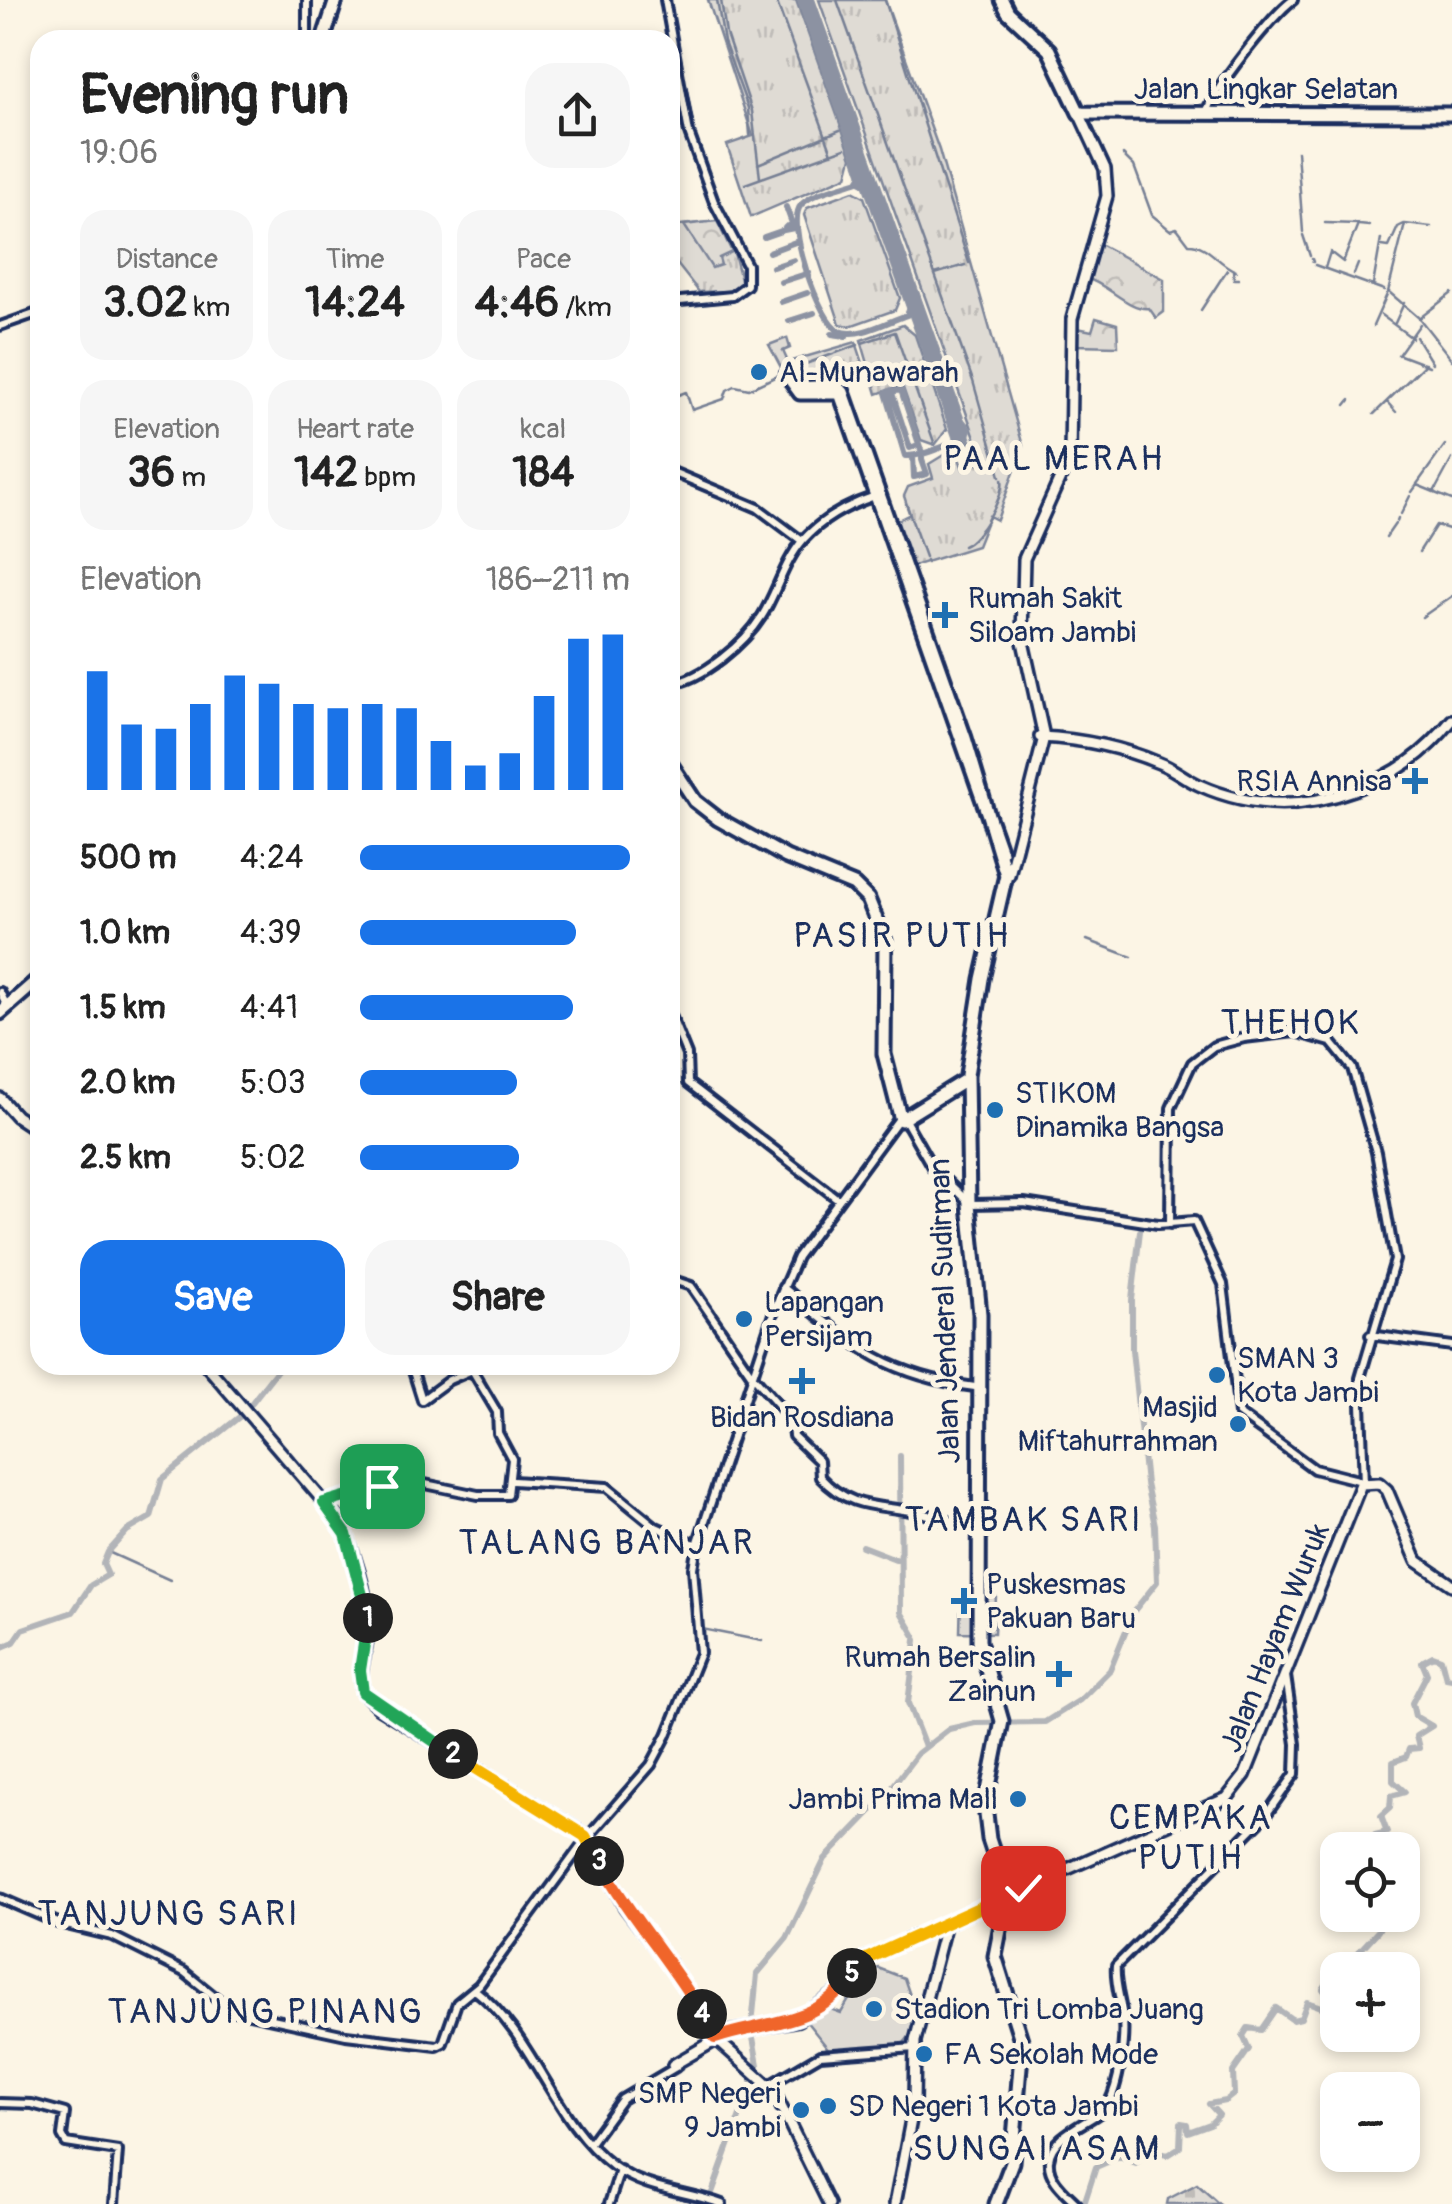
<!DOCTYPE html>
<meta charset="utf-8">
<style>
:root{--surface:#fff;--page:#f6f6f6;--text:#222;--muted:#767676;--accent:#1a73e8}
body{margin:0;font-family:Pangolin,sans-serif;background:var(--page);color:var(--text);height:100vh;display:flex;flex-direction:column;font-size:38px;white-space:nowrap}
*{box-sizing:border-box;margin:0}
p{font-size:32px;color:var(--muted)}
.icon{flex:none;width:55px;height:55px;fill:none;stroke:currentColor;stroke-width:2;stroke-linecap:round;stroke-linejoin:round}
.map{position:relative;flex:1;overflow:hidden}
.drawer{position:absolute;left:30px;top:30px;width:650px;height:1345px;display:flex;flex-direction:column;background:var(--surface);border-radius:30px;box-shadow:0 5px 15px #0003}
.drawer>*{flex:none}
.tools{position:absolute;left:1320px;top:1832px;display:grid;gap:20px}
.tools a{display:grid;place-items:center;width:100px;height:100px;border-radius:20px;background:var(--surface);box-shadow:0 5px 15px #0003;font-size:50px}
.pin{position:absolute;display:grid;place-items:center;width:85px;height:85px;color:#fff;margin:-42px;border-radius:20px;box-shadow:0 5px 15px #0006}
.km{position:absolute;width:50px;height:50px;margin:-25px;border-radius:50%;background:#222;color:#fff;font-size:28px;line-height:50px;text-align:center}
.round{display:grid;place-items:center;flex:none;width:105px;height:105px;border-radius:30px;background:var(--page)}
.headline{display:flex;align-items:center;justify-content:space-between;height:170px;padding:0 50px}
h1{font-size:55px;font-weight:700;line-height:75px}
.metrics{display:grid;grid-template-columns:repeat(3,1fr);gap:15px;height:170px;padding:10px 50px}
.metrics div{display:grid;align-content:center;border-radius:25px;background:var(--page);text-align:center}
.metrics b{font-size:42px;font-weight:700}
.metrics small{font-size:28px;font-weight:400}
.metrics p{font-size:28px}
.chart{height:280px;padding:20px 50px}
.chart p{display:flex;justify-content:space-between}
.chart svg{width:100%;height:180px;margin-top:10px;stroke:var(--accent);stroke-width:6}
.primary-button{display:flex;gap:20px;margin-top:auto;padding:20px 50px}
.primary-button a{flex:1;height:115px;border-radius:30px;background:var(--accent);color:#fff;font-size:40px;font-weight:700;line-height:115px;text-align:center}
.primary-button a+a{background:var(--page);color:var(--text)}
ul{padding:0 50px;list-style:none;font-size:32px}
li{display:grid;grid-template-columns:160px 120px 1fr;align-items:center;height:75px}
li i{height:25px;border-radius:12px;background:var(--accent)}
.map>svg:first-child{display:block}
</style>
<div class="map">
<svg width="1452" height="2204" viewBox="0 0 1452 2204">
<defs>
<pattern id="grass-tufts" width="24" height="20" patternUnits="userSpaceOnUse" patternTransform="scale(2.5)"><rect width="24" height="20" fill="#dfdbd4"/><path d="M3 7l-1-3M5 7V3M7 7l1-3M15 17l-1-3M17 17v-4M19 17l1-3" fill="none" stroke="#bfbcb8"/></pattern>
<pattern id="forest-crowns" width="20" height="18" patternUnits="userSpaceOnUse" patternTransform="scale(2.5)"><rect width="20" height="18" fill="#dfdbd4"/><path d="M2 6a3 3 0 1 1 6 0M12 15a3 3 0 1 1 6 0" fill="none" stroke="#bfbcb8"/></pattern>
<pattern id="cemetery-stones" width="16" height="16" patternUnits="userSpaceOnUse" patternTransform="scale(2.5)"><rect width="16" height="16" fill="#dfdbd4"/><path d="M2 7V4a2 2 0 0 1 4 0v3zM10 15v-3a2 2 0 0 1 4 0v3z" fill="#bfbcb8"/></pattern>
</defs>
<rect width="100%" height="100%" fill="#fcf5e5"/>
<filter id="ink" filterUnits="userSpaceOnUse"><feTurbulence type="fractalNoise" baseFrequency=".01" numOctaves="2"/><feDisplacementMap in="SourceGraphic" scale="20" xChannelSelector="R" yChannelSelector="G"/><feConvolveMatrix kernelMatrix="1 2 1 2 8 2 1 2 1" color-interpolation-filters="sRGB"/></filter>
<g filter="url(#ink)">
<!-- grass -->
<path fill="url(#grass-tufts)" stroke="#7d8599" stroke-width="2.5" d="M708 0H796L852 157 847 176 751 217 727 145 753 136Z
M819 0H885L939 150 1023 446 997 520 989 516 977 546 907 568 894 522 910 514 904 496 908 487 933 478 929 464 955 448 963 469 979 463 972 442 976 440Z
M853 191 864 197 900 298 895 310 850 326 840 324 804 215 807 208Z
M717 221 734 253 742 284 732 291 699 292 670 255V226Z
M903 325 915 335 947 429 935 445 921 440 902 385 877 394 861 340Z
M787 338 790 348 783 351 788 362 856 342 865 369 832 383 806 387 784 373 769 345Z"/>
<!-- forest -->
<path fill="url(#forest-crowns)" stroke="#7d8599" stroke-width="2.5" d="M717 221 732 252 719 258 721 265 712 268 684 225Z
M1096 242 1164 279V312L1156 318 1149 308C1129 311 1107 283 1085 278Z
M1096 318 1117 324 1118 346 1075 345 1073 327 1092 331Z"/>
<!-- cemetery -->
<path fill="url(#cemetery-stones)" stroke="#7d8599" stroke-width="2.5" d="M1197 2184 1219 2204H1167L1168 2199Z"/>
<!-- green -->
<path fill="#dfdbd4" stroke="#7d8599" stroke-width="2.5" d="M961 1595 996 1596 994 1633 960 1632Z
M878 1968 904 1978 914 2007 922 2011C900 2067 884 2051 830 2051L806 2021 825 2007 841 2013 863 1976Z"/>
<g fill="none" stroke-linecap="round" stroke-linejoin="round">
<!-- stream -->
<path stroke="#767f94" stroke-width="2.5" d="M717 0 724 42 748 108 750 135
M721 0 726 34 752 111 760 178
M776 0 832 153
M837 0 973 381 1000 476
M885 0 969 263
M1297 151 1303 232
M1123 155 1134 166 1152 215 1170 230 1177 228 1189 244C1208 244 1218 264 1236 271
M758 164 840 130
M745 184 845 148
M1359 225 1369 226
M1303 235 1310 256
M1382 246 1389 247 1398 227 1404 224
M1312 259 1313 262
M1315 265 1384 290
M1325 268 1330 252 1343 262 1358 224 1325 223
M1233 270 1234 279H1239
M935 274 965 265
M1354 274 1358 264
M1373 285 1381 239
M1389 292 1419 318 1452 360
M1201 310 1227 270
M1381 315 1412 338
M1421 317 1452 293
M1395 323 1404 303
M1373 326 1388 292 1405 224 1431 227
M1416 337 1432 363
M862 343 895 332 934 442
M1398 355 1420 324
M1400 355 1429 366
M800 366 858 345
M670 398 686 392 692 410 724 399 727 390 735 386 749 389 781 374
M1387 402 1396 412
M1346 405 1350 400
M1374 414 1425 364
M1417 484 1445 445
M1412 492 1417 485 1434 492 1452 459
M1435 493 1452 500
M906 504 925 557
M1401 514 1410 496
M1397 521 1398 518
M1386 537 1395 524
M963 546C979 540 1005 496 1002 479
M1419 552 1436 525 1452 530
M926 560 927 563
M1422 617 1452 596
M1087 940 1132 957
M108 1552 170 1580
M703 1645 702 1629 762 1641"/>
<!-- river -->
<path stroke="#b2b4b8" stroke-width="6" d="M900 1456 901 1612 915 1636
M862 1546 898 1560
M916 1640 908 1703 925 1747
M0 1648 14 1642 23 1629 73 1612 91 1585 108 1575 103 1564 108 1552 127 1531 151 1517 162 1479 243 1414 281 1365
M1388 1850 1375 1835 1387 1832 1381 1816 1390 1808 1391 1796 1405 1792 1393 1781V1762L1406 1757 1409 1749 1419 1748 1416 1736 1432 1726 1415 1716 1412 1703 1427 1674 1422 1662 1433 1656 1441 1659 1446 1678 1452 1679
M752 2025 757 1974 787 1938 825 1859 883 1799 918 1753 949 1729 975 1723 1045 1722 1080 1700 1110 1670 1134 1611 1157 1582 1155 1525 1146 1484 1132 1350V1300L1140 1231
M708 2204 758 2065 752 2032
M1084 2204 1096 2167 1119 2157 1136 2163 1150 2151 1167 2155 1180 2147 1181 2123 1187 2124 1188 2132 1210 2124 1219 2115 1209 2104 1225 2101 1234 2094 1233 2072 1249 2049 1243 2036 1248 2028 1261 2030 1276 2008 1293 2020 1301 2018 1307 2002 1327 2009 1331 2000 1323 1989 1342 1963 1354 1957 1378 1931 1386 1915"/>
<!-- taxiway -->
<path stroke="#8c92a2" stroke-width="6" d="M866 168 858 181C842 187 813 192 801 205 785 222 819 323 840 331 859 339 888 321 907 315L913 301
M860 181 872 187
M786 207 793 226 794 228 784 230C786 225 790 225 794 226
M764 237 784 230
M769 252 798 241
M773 267 794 260
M781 282 809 273
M781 302 807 293
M789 321 814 313
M832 334 846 336
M943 385 951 406 969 429 966 439 955 436 954 417
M891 390 910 448 918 445
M913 456 914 477 927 474 922 460V453L901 390 886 393 905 456C923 457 944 445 963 440"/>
<!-- runway -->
<path stroke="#8c92a2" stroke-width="18" d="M806 0 964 444"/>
<defs>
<path id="minor" d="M307 0V40
M665 0 689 133 714 202 747 265V285L732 296 670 302
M1206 114C1210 93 1274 13 1293 0
M0 326 40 312
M670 471 758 508 802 541
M670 684C702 680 745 643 762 616 777 592 784 562 803 540 822 519 848 505 875 496
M0 992 7 1006
M670 1013 687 1055 688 1083 839 1200
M904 1118 932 1167 965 1199
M970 1204 1024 1203 1158 1224 1194 1221 1223 1284 1239 1414 1314 1469 1362 1481
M1170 1224 1171 1108 1192 1063 1214 1046 1244 1038 1295 1032 1331 1042 1352 1068 1376 1152 1395 1260 1360 1378 1364 1483
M670 1279 691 1286 752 1375 791 1419 793 1436 819 1461 820 1477C851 1511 881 1504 921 1513 939 1517 957 1524 975 1529
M783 1287C852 1344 884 1375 975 1387
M1370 1335 1452 1346
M513 1481 607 1487 656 1527 697 1545
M325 1503 401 1479 478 1495H508L512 1459 498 1433 497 1412 472 1370 449 1380 422 1400 411 1365
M0 1898 58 1923 112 1936 184 1972 231 2010 346 2035 437 2046 443 2043 457 2003 479 1985 587 1838 651 1765 667 1735 700 1653 693 1568 697 1545 775 1308 797 1257 900 1117
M475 1990C535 2036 553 2121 613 2166 645 2190 686 2191 722 2204
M769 2085 820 2055 915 2048
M0 2103 32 2104 65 2113 62 2136 66 2143 118 2151 114 2204
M590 2143 622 2099 676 2067
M609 2204 620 2170
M1077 2204C1065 2192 1047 2178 1049 2160 1052 2131 1098 2121 1108 2104 1119 2085 1125 2041 1123 2020 1122 2002 1114 1984 1116 1966L1266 1815 1295 1774 1296 1744 1286 1676"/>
<path id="major" d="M1040 737C1082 739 1121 747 1159 763 1173 768 1185 779 1199 785 1250 808 1302 809 1354 790 1395 775 1425 754 1452 720
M1009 875 1044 737 1022 637 1024 559 1070 456 1072 319 1107 196 1105 169 1079 113
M0 1098 16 1116 40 1132
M206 1365 337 1517C353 1546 369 1596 368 1630 367 1652 357 1671 363 1692L379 1708 585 1835 625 1907 676 1973 715 2038 773 2090 829 2204
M673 2065 730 2032 798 2020 840 1990 863 1960 1227 1798 1245 1775 1361 1484 1379 1483 1387 1490 1417 1561 1452 1585
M895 2204 914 2104 915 2041 945 1926"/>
<path id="highway" d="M1002 0 1008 12 1049 50 1079 113 1452 114
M323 40 336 0
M670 763 695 801 718 819 786 857 854 885 868 899 885 941 884 1054 901 1120 967 1079
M1001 852 840 393H800L787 375 799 388 834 386 843 392 965 738 1006 875
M0 1013 40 978
M990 1907 1000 1912
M996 2204 1012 2162 1022 2043 995 1956 1007 1894 989 1839 985 1806 1002 1721 979 1641 980 1314 969 1204 967 1075 982 979 1006 875"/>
</defs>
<!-- minor casing -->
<use href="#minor" stroke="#1b2f5e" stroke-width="14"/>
<!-- major casing -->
<use href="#major" stroke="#1b2f5e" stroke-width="16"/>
<!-- highway casing -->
<use href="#highway" stroke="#1b2f5e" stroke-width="19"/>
<!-- minor -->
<use href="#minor" stroke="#fcf5e5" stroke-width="6"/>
<!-- major -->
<use href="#major" stroke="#fcf5e5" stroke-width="9"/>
<!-- highway -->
<use href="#highway" stroke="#fcf5e5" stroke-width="11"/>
</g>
</g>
<g fill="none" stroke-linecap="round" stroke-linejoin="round" filter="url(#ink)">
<defs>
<path id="split-1" d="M368 1618 346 1534 324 1503 382 1486"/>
<path id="split-2" d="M368 1618 360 1670 363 1692 453 1754"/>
<path id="split-3" d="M453 1754 585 1836 599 1861"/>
<path id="split-4" d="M599 1861C629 1916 671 1961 702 2014"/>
<path id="split-5" d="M702 2014 715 2038C764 2021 824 2025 852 1973"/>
<path id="split-6" d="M852 1973 864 1960 1023 1888"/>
</defs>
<!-- split-1 casing -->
<use href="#split-1" stroke="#fff" stroke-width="20"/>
<!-- split-2 casing -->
<use href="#split-2" stroke="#fff" stroke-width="20"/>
<!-- split-3 casing -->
<use href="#split-3" stroke="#fff" stroke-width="20"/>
<!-- split-4 casing -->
<use href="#split-4" stroke="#fff" stroke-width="20"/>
<!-- split-5 casing -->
<use href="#split-5" stroke="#fff" stroke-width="20"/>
<!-- split-6 casing -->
<use href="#split-6" stroke="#fff" stroke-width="20"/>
<!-- split-1 -->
<use href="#split-1" stroke="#22a559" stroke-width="12"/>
<!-- split-2 -->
<use href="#split-2" stroke="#22a559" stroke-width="12"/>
<!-- split-3 -->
<use href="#split-3" stroke="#f5b400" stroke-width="12"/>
<!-- split-4 -->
<use href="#split-4" stroke="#f0652b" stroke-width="12"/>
<!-- split-5 -->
<use href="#split-5" stroke="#f0652b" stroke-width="12"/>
<!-- split-6 -->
<use href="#split-6" stroke="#f5b400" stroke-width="12"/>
</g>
<!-- markers -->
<g fill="#1f6fb2" stroke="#fcf5e5" stroke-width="4">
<circle cx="759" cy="372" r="10"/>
<path d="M940 600h10v10h10v10h-10v10h-10v-10h-10v-10h10z"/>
<path d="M1410 766h10v10h10v10h-10v10h-10v-10h-10v-10h10z"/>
<circle cx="995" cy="1110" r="10"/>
<circle cx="744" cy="1319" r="10"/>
<circle cx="1217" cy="1375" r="10"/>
<path d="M797 1366h10v10h10v10h-10v10h-10v-10h-10v-10h10z"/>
<circle cx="1238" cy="1424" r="10"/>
<path d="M959 1586h10v10h10v10h-10v10h-10v-10h-10v-10h10z"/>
<path d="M1054 1659h10v10h10v10h-10v10h-10v-10h-10v-10h10z"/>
<circle cx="1018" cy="1799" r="10"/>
<circle cx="874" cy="2009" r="10"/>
<circle cx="924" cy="2054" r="10"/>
<circle cx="828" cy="2106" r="10"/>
<circle cx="801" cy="2110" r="10"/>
</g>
<g text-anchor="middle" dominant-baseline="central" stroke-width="10" stroke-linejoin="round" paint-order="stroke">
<!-- street labels -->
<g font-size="30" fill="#1b2f5e" stroke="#fcf5e5">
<text x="1266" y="89">Jalan Lingkar Selatan</text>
<text transform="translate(945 1311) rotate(-92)">Jalan Jenderal Sudirman</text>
<text transform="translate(1275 1638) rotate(-68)">Jalan Hayam Wuruk</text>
</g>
<!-- poi labels -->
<g font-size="30" fill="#1b2f5e" stroke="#fcf5e5" text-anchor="start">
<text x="779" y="372">Al-Munawarah</text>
<text x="968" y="598">Rumah Sakit<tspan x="968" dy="34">Siloam Jambi</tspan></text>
<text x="1392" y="781" text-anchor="end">RSIA Annisa</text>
<text x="1015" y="1093">STIKOM<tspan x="1015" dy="34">Dinamika Bangsa</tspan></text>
<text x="764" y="1302">Lapangan<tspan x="764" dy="34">Persijam</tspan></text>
<text x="1237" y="1358">SMAN 3<tspan x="1237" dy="34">Kota Jambi</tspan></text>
<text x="1218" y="1407" text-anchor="end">Masjid<tspan x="1218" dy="34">Miftahurrahman</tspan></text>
<text x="802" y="1417" text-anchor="middle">Bidan Rosdiana</text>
<text x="986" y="1584">Puskesmas<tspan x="986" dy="34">Pakuan Baru</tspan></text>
<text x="1036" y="1657" text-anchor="end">Rumah Bersalin<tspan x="1036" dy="34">Zainun</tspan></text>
<text x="998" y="1799" text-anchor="end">Jambi Prima Mall</text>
<text x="894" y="2009">Stadion Tri Lomba Juang</text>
<text x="944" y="2054">FA Sekolah Mode</text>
<text x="781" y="2093" text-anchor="end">SMP Negeri<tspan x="781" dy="34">9 Jambi</tspan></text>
<text x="848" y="2106">SD Negeri 1 Kota Jambi</text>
</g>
<!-- quarter labels -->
<g font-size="35" letter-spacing="2.5" fill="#1b2f5e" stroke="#fcf5e5">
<text x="1054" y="459">PAAL MERAH</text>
<text x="902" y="936">PASIR PUTIH</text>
<text x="1291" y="1023">THEHOK</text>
<text x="1024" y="1520">TAMBAK SARI</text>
<text x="607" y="1543">TALANG BANJAR</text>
<text x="1191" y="1818">CEMPAKA<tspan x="1191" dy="40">PUTIH</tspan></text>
<text x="169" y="1914">TANJUNG SARI</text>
<text x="266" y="2012">TANJUNG PINANG</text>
<text x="1037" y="2149">SUNGAI ASAM</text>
</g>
</g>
</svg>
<div class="tools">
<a><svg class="icon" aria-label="locate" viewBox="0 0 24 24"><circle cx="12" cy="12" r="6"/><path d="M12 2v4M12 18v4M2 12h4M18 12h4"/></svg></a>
<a>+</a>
<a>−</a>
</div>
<div class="pin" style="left:382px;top:1486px;background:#1e9e55"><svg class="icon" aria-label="arrive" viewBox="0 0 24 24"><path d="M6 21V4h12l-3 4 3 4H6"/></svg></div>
<div class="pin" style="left:1023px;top:1888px;background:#d93025"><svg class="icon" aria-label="check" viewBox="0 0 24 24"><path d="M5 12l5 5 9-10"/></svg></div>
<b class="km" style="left:368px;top:1618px">1</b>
<b class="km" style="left:453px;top:1754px">2</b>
<b class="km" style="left:599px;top:1861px">3</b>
<b class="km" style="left:702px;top:2014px">4</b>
<b class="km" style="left:852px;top:1973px">5</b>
<section class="drawer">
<div class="headline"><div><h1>Evening run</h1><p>19:06</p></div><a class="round"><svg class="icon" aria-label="share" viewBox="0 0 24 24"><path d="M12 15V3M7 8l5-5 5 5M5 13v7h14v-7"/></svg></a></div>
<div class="metrics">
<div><p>Distance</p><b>3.02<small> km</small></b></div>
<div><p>Time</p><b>14:24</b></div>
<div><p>Pace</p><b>4:46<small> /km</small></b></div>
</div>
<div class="metrics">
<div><p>Elevation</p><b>36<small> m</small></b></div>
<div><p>Heart rate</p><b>142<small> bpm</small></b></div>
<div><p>kcal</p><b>184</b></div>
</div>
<div class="chart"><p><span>Elevation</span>186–211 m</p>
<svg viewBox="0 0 160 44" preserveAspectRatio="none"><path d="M5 44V15M15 44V28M25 44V29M35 44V23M45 44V16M55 44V18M65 44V23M75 44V24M85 44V23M95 44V24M105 44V32M115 44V38M125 44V35M135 44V21M145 44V7M155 44V6"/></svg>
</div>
<ul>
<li><b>500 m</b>4:24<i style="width:100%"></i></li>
<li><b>1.0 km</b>4:39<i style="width:80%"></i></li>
<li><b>1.5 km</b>4:41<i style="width:79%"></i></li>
<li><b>2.0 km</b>5:03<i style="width:58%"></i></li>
<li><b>2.5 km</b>5:02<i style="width:59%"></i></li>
</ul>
<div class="primary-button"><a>Save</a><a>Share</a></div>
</section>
</div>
